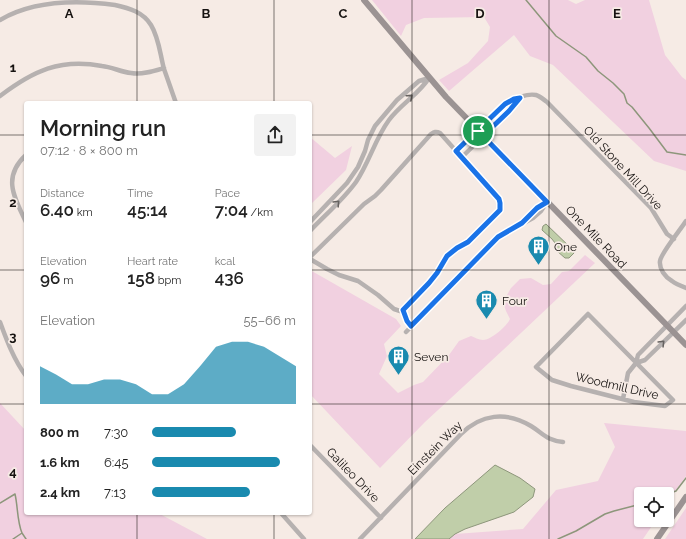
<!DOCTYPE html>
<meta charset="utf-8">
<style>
:root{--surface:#fff;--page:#f2f2f2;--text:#222;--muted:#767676;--accent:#198aaf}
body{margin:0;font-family:Raleway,sans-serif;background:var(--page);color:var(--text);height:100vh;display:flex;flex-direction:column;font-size:15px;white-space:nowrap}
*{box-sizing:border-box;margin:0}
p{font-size:13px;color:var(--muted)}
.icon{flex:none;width:22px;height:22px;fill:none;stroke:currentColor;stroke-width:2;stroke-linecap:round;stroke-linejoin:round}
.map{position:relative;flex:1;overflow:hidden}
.panel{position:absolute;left:24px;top:101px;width:288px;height:414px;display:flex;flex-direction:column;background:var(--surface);border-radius:4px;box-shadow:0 1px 3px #0004}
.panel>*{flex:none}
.buttons{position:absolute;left:634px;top:487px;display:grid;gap:8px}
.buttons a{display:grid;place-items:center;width:40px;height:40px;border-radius:4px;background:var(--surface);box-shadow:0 1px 3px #0004;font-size:20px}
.pin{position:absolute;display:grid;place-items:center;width:34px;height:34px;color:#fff;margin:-17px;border:2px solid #fff;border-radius:50%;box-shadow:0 1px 4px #0007}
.round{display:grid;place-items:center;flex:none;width:42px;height:42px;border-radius:4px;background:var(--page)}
.overview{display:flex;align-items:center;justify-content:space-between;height:68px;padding:0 16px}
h1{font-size:22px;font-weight:600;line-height:30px}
.figures{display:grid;grid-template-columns:repeat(3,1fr);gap:6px;height:68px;padding:4px 16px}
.figures div{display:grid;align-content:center}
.figures b{font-size:17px;font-weight:600}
.figures small{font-size:11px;font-weight:400}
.figures p{font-size:11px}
.chart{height:112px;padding:8px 16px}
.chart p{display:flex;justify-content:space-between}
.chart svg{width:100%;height:72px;margin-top:4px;fill:var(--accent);opacity:.7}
ul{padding:0 16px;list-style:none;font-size:13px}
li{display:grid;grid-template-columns:64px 48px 1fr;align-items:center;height:30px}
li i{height:10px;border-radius:5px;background:var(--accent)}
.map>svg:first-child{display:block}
</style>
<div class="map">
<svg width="686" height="539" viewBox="0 0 686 539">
<rect width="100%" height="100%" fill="#f6ebe5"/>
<!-- green -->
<path fill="#f1d0e0" d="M372 0H568L576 4 585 0H649L665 55 682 77 686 80V171L654 161 553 65 530 56 514 35 449 91 439 80 468 63 488 41 490 27 484 17 424 18 406 25 401 36Z
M310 137 335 158 352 146 346 170 310 205Z
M585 255 595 263 503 350 425 422 380 468 310 394V270L396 319 401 326 384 344 387 356 379 374 398 393 414 385 423 382 449 355 459 341 471 336C474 337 479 340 483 340 491 340 507 326 510 319L506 311 503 302 511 288 520 279 531 278 543 285 551 284 562 272 569 271Z
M0 403 26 431V513H158L207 539H0Z
M604 423 686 431V476L667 503V494H641V520H656L643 539H449L455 534 523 529 556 490 598 481 615 447Z
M686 508V539H665Z"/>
<!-- water -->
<path fill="#c0cea9" stroke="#8d967b" d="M546 224 573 250 574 253 569 258H565L557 251 555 243 552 239 542 230 543 226Z
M495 465 520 478 535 489 533 497 514 512 465 529 455 534 449 539H415L445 508Z"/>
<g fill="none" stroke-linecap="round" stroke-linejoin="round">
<!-- stream -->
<path stroke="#8d967b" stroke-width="1.5" d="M526 0 556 36 586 57 598 71 613 83 624 94 627 103 632 107 649 128 667 152 686 155
M667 494 676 491 686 478
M0 503 15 494C18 507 17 521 22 533
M13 539 22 533 26 539
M558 539 576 531 605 514 614 511 641 504"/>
<!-- street -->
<path stroke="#b6b1b0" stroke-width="4.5" d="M0 20C34 0 77 0 115 5 129 8 143 12 151 25 159 38 160 54 164 69 168 80 172 92 176 103
M0 96C33 71 60 58 102 66 112 67 121 72 131 73 142 75 154 71 164 68
M456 151 505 104C512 100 526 93 536 95 540 96 544 100 547 102L651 208 667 234 674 239
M26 155C2 177 14 197 26 222
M462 157 509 111 520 98
M686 221C681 229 661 253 660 261 659 269 665 277 672 281 676 284 681 286 686 288
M310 222 347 183 358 167 365 151 368 140 375 126 397 100 419 81 429 78
M523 222 537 208 545 204
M310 231C325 215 343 200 356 182 369 163 375 139 389 120 401 104 419 94 429 78
M310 257 364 204 375 196 381 190 431 134C434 132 436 131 440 133L499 199 500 203V210L468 242 457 248 447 256 437 273 429 283 403 310 400 311 394 309 378 295 358 281 339 275 327 269 310 259
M403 310 405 317 411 327
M588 314 673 400 665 406 634 402 571 386 552 380 536 367Z
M0 322C7 341 14 360 26 376
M406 332 498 237 533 218 541 211 547 202
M636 363 645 360 686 320
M623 399 628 373 636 363 638 355 686 306
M310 445 381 518
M281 513 304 539
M360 539 461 434C481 414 506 411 531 426 544 434 546 440 563 442"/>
<!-- secondary -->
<path stroke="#9b9393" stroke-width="6" d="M364 0 446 97 686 345
M657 539 686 497"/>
</g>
<!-- one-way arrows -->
<defs><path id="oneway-chevron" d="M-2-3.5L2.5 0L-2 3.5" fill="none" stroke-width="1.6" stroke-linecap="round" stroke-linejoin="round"/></defs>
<g stroke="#666260">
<use href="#oneway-chevron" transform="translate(410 97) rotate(-42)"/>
<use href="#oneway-chevron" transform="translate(337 203) rotate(-46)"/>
<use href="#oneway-chevron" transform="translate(662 343) rotate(-45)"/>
</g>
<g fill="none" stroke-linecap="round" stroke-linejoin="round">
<defs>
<path id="route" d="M520 98 509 111 483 136 547 202 537 208 522 223 498 237 411 326 407 321 403 310 429 283 437 273 447 256 457 248 468 242 500 210V203L499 199 456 151 505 104 514 99Z"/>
</defs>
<!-- route casing -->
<use href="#route" stroke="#fff" stroke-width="8"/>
<!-- route -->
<use href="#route" stroke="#1a73e8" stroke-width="5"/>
</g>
<!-- grid -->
<path fill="none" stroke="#171311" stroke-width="1" stroke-opacity="0.55" d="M137 0V103M274 0V103M412 0V539M549 0V539M0 135H26M310 135H686M0 270H26M310 270H686M0 404H26M310 404H686M137 513V539M274 513V539"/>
<!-- icons -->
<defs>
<symbol id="building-pin" viewBox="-11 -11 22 30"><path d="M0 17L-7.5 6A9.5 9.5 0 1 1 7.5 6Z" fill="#198aaf" stroke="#f6ebe5"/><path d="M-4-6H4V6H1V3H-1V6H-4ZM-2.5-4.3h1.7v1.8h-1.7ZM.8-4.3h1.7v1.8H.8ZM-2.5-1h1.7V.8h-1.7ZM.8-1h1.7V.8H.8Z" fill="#fff"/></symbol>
</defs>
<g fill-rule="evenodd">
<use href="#building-pin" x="526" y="234" width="25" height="34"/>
<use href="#building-pin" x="474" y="288" width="25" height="34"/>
<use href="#building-pin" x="386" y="344" width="25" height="34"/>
</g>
<g text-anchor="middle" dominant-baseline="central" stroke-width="3.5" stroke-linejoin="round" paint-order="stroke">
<!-- street labels -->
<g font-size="12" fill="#171311" stroke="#f6ebe5">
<text transform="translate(623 168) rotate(47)">Old Stone Mill Drive</text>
<text transform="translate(596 237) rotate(46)">One Mile Road</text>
<text transform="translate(617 386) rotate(13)">Woodmill Drive</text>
<text transform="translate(435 448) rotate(-45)">Einstein Way</text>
<text transform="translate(353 475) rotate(46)">Galileo Drive</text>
</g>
<!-- poi labels -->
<g font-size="12" fill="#171311" stroke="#f6ebe5" text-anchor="start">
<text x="554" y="247">One</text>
<text x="502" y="301">Four</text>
<text x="414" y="357">Seven</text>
</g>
</g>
<g font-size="13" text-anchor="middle" font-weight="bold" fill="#171311" stroke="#f6ebe5" stroke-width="3.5" stroke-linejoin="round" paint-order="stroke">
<text x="69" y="18">A</text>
<text x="206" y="18">B</text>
<text x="343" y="18">C</text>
<text x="480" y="18">D</text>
<text x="617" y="18">E</text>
<text x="13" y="72">1</text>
<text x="13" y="207">2</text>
<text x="13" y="341">3</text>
<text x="13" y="476">4</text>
</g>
</svg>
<div class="buttons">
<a><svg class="icon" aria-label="locate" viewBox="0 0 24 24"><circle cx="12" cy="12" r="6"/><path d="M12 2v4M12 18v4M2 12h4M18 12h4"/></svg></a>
</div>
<div class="pin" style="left:478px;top:131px;background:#1e9e55"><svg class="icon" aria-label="arrive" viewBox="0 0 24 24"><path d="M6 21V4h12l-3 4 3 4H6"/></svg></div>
<section class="panel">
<div class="overview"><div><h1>Morning run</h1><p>07:12 · 8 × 800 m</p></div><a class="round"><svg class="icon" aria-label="share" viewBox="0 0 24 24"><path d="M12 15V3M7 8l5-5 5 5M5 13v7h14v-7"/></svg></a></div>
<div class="figures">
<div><p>Distance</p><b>6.40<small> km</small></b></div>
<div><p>Time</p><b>45:14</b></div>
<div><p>Pace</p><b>7:04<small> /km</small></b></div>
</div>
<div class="figures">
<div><p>Elevation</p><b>96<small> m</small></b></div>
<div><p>Heart rate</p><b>158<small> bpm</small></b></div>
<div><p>kcal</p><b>436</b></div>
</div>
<div class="chart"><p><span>Elevation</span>55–66 m</p>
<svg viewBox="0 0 160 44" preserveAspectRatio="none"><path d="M0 44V21L10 26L20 32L30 32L40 29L50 29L60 32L70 38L80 38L90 32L100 21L110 9L120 6L130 6L140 9L150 15L160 21V44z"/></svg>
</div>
<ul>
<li><b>800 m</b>7:30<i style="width:58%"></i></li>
<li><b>1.6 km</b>6:45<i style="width:89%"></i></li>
<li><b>2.4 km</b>7:13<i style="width:68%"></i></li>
</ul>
</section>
</div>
